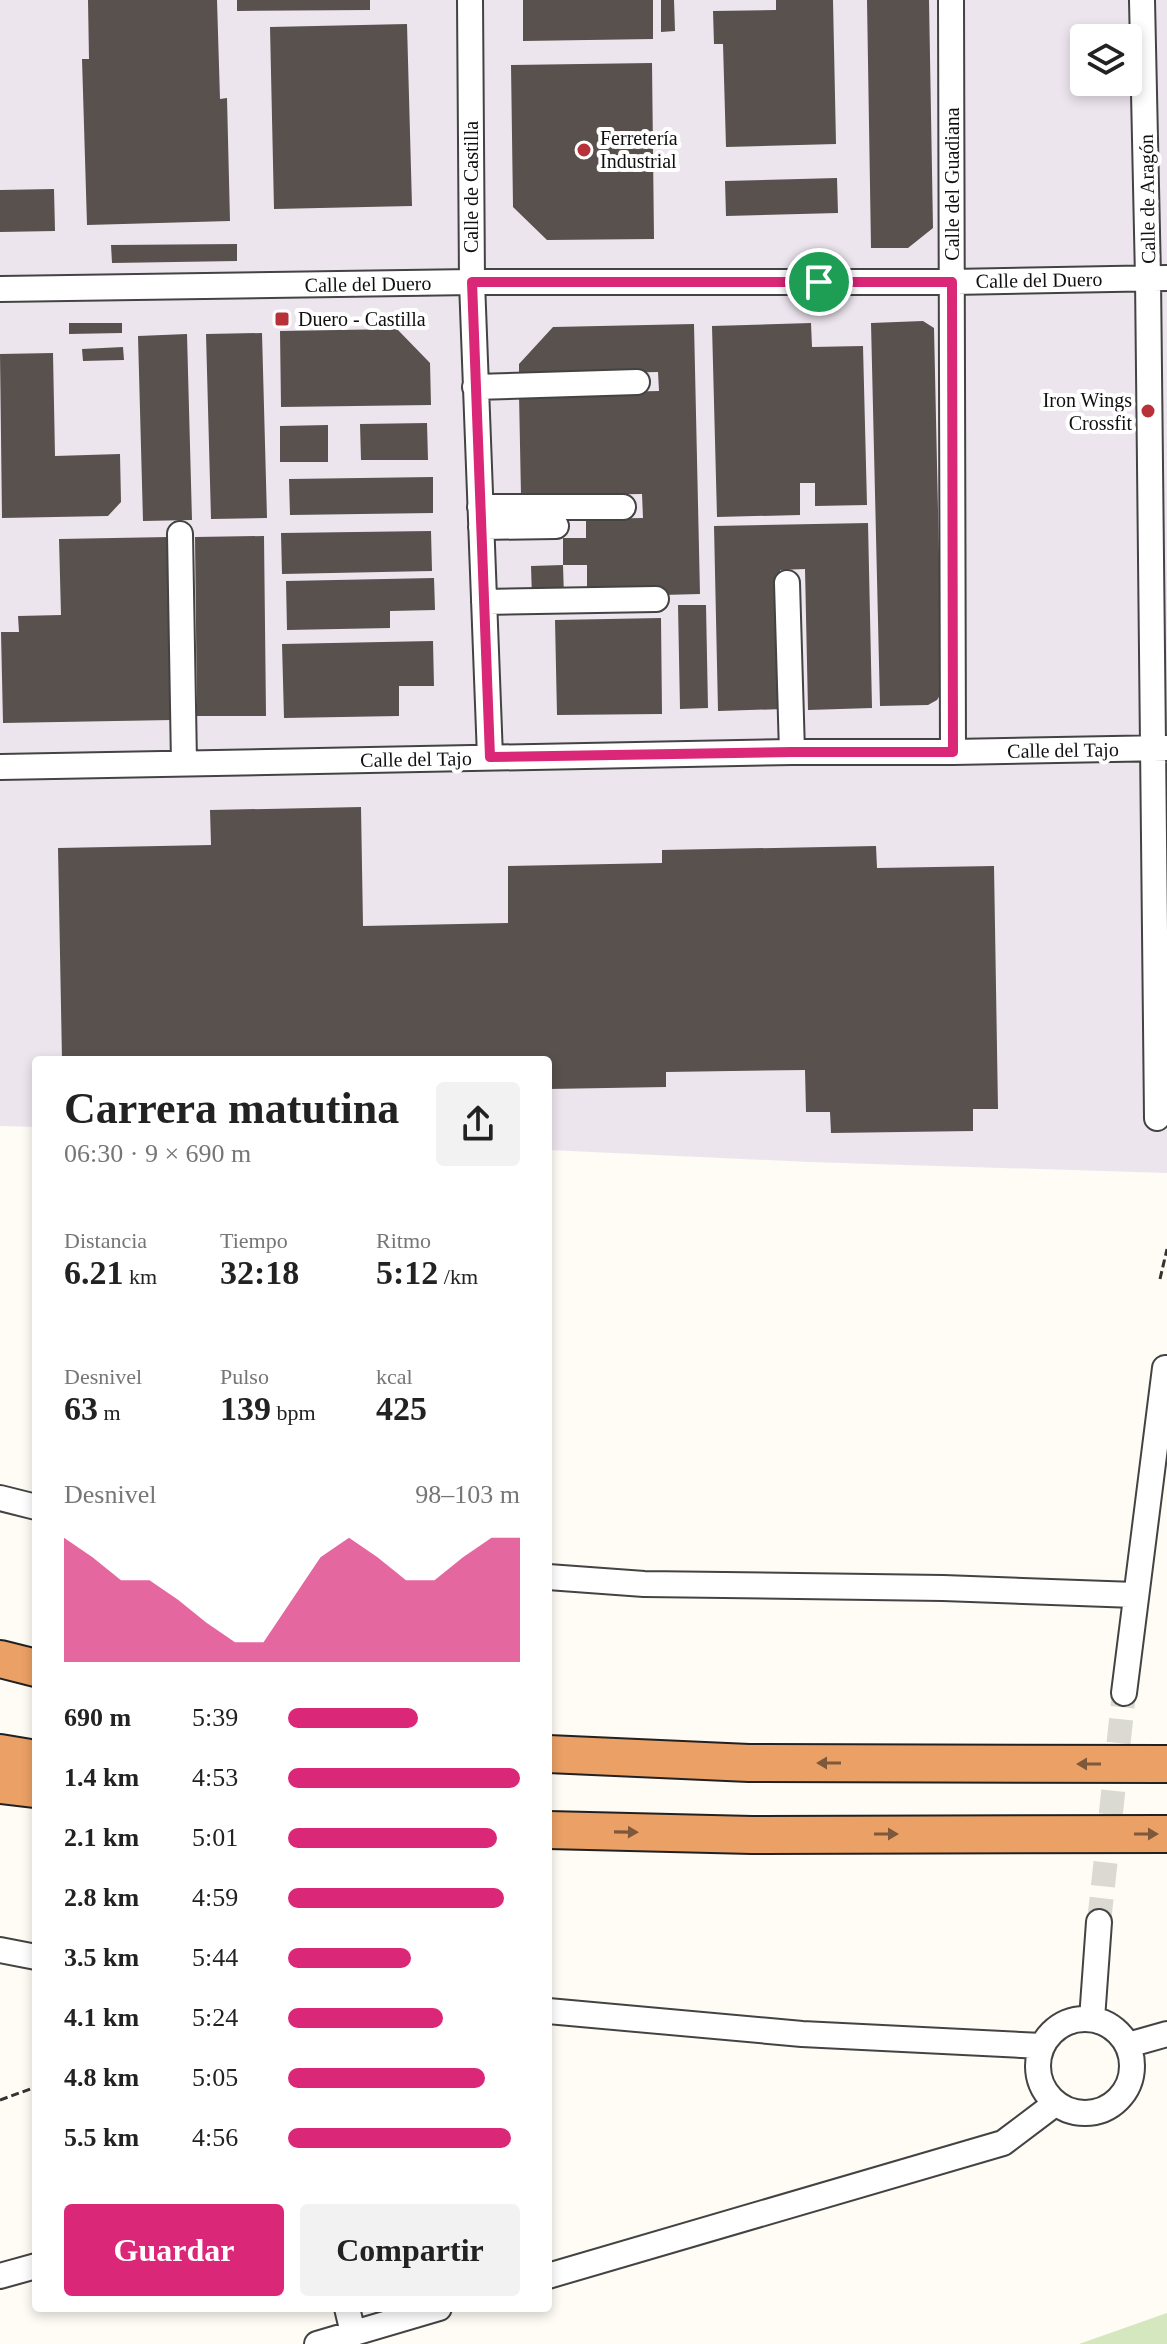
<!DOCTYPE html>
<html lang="es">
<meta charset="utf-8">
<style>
:root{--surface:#fff;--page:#f2f2f2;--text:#222;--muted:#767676;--accent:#db2777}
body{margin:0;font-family:"Times New Roman",serif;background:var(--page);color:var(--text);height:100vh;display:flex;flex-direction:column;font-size:30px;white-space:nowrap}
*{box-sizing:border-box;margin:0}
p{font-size:26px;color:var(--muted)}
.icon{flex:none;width:44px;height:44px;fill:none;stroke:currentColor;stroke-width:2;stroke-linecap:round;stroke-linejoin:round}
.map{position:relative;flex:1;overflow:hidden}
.panel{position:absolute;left:32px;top:1056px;width:520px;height:1256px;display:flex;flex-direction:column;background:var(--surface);border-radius:8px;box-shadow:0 4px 12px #0003}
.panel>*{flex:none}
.tools{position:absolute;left:1070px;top:24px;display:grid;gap:16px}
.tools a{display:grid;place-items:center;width:72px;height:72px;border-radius:8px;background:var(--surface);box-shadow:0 4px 12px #0003;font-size:40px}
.pin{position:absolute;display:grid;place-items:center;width:68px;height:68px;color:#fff;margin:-34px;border:4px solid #fff;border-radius:50%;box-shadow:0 2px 8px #0007}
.round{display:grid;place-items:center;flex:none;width:84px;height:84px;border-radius:8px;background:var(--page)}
.headline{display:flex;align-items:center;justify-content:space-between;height:136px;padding:0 32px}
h1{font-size:44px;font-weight:700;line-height:60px}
.stats{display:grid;grid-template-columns:repeat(3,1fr);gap:12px;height:136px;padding:8px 32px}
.stats div{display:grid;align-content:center}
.stats b{font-size:34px;font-weight:700}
.stats small{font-size:22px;font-weight:400}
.stats p{font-size:22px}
.chart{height:224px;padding:16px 32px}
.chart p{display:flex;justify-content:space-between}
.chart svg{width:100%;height:144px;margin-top:8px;fill:var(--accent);opacity:.7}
.cta{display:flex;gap:16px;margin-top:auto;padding:16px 32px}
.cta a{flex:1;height:92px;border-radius:8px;background:var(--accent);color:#fff;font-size:32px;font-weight:700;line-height:92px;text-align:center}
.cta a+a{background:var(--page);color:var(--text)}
ul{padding:0 32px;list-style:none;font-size:26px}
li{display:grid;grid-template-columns:128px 96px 1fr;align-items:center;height:60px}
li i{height:20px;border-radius:10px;background:var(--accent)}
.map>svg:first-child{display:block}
</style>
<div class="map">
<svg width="1167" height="2344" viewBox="0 0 1167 2344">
<rect width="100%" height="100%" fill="#fefcf4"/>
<!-- industrial -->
<path fill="#ede5ee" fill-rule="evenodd" d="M0 0H1167V1173L809 1162 548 1150V1060H36V1127L0 1126ZM1084 38H1128V82H1084Z"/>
<!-- green -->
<path fill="#d4e7be" d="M1167 2313V2344H1079Z"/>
<!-- building -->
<path fill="#58514d" d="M88 0H217L220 99 227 98 230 221 87 225 82 59H89Z
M237 0H370V10L237 11Z
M523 0H653V39L523 41Z
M661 0H674L675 31 661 32Z
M776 0H833L836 144 726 147 723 44H714L713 11 776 10Z
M867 0H929L933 228 908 248H871Z
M407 24 412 206 274 209 270 27Z
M652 63 654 239 547 240 513 207 511 65Z
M837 178 838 213 726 216 725 181Z
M54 189 55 231 0 232V190Z
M237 244V261L112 263 111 245Z
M923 321 934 328 942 692 937 700 928 705 880 706 871 323Z
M69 323H122V333L69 334Z
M811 323 812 347 863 346 867 505 815 506V483H800V515L717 517 712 326Z
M694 324 700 594 587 597V565H563L564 597 532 598 531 566 563 565V538H586V519L643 518 642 494 521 496 519 394 659 391 658 372 519 375V364L553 327Z
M397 329 430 363 431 405 281 407 280 331Z
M262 333 267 518 211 519 206 334Z
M187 334 192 520 143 521 138 336Z
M123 347 124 360 83 361 82 349Z
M53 353 55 456 120 454 121 502 108 516 2 518 0 354Z
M427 423 428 460H361L360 424Z
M328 425V462H280V426Z
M433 477V513L290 515 289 479Z
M868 523 872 708 808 710 805 569 780 570 783 709 718 711 714 526Z
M431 531 432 571 282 574 281 533Z
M264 536 266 716H197L195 537Z
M169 537 172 720 3 723 1 632H19L18 616 61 615 59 539Z
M434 578 435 610 390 611V628L287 630 286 581Z
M678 605H706L708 708 680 709Z
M661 618 662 714 557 715 555 620Z
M433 641 434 686H399V716L284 718 282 644Z
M361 807 363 926 508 923V866L662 863V850L876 846 877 868 994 866 998 1109H973V1131L831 1133 830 1112H806L805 1070 666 1072V1087L548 1089V1060H262V1058L62 1060 58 848 211 845 210 810Z"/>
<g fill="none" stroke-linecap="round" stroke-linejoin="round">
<!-- minor-tunnel -->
<path stroke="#dad9d2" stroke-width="24" stroke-dasharray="24 12" stroke-linecap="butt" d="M1099 1922 1124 1693"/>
<defs>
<path id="minor" d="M470 0 472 282 490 757
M951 0 953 752
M1142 0 1148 278 1157 1118
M0 289 472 282H952L1167 278
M475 387 637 382
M480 507H623
M481 527 556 526
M180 534 184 763
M787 583 792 752
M484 602 656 599
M0 767 792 752H953L1167 748
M0 1498 36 1507
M548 1577 644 1584 943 1588 1135 1595
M1124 1693 1165 1368
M0 1950 36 1957
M548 2011 802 2034 1042 2046
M1038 2066a47 47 0 1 1 94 0a47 47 0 1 1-94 0Z
M1092 2019 1099 1922
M1128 2045 1167 2034
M0 2276 36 2266
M548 2276 1003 2143 1056 2103
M347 2308 353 2333
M317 2344 439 2308"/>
<path id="highway" d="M0 1659 36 1668
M0 1753 36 1759
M548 1754 749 1763 1167 1764
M0 1785 36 1789
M548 1830 752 1835 1167 1834"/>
</defs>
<!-- minor casing -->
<use href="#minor" stroke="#434343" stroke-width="28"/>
<!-- highway casing -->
<use href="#highway" stroke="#212121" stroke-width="40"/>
<!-- path -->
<path stroke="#323232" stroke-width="3" stroke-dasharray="8 4" stroke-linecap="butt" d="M1160 1279 1167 1249
M0 2100 36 2087"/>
<!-- minor -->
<use href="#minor" stroke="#fff" stroke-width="24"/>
<!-- highway -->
<use href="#highway" stroke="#eba065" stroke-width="36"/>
</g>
<!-- one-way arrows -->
<defs><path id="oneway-solid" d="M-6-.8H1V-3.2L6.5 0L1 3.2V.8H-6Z" transform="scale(2)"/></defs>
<g fill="#7e583a">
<use href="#oneway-solid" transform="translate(829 1763) rotate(-180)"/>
<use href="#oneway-solid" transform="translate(1089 1764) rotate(-180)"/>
<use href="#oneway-solid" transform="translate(626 1832) rotate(1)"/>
<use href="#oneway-solid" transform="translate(886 1834)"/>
<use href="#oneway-solid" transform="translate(1146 1834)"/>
</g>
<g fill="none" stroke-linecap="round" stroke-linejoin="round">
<defs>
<path id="route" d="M472 282H952L953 752H792L490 757Z"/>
</defs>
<!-- route casing -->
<use href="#route" stroke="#fff" stroke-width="16"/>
<!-- route -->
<use href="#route" stroke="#db2777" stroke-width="10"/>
</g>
<!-- markers -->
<g fill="#b83038" stroke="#fff" stroke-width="3">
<circle cx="584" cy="150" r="8"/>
<rect x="274" y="311" width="16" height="16" rx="4"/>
<circle cx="1148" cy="411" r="8"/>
</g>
<g text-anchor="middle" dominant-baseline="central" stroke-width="8" stroke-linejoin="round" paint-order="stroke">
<!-- poi labels -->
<g font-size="20" fill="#101010" stroke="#fff" text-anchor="start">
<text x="600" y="138">Ferretería<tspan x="600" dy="23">Industrial</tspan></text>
<text x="298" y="319">Duero - Castilla</text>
<text x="1132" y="400" text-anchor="end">Iron Wings<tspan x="1132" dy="23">Crossfit</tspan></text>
</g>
<!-- street labels -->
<g font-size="20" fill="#101010" stroke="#fff">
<text transform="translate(952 184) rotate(-90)">Calle del Guadiana</text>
<text transform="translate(471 187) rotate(-90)">Calle de Castilla</text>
<text transform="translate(1147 199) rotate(-91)">Calle de Aragón</text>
<text transform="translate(1039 280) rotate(-1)">Calle del Duero</text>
<text transform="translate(368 284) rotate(-1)">Calle del Duero</text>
<text transform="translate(1063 750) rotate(-1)">Calle del Tajo</text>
<text transform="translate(416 759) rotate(-1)">Calle del Tajo</text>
</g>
</g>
</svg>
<div class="tools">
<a><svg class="icon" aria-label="layers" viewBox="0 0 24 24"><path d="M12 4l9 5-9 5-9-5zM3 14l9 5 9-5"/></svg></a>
</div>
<div class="pin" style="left:819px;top:282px;background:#1e9e55"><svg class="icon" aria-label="arrive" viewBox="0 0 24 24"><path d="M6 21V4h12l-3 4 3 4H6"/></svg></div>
<section class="panel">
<div class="headline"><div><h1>Carrera matutina</h1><p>06:30 · 9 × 690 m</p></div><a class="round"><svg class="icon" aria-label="share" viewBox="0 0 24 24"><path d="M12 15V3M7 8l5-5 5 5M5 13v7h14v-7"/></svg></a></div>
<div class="stats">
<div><p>Distancia</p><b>6.21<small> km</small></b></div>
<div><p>Tiempo</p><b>32:18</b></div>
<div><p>Ritmo</p><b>5:12<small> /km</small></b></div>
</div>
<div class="stats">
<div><p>Desnivel</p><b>63<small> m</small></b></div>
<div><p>Pulso</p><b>139<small> bpm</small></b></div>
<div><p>kcal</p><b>425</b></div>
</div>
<div class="chart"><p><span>Desnivel</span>98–103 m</p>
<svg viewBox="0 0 160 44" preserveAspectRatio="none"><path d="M0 44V6L10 12L20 19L30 19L40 25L50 32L60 38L70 38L80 25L90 12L100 6L110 12L120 19L130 19L140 12L150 6L160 6V44z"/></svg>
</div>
<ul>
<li><b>690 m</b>5:39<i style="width:56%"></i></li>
<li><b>1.4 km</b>4:53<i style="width:100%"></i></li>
<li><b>2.1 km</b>5:01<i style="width:90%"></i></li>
<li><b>2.8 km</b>4:59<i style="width:93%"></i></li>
<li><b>3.5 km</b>5:44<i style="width:53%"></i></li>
<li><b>4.1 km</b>5:24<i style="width:67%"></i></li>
<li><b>4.8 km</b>5:05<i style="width:85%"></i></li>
<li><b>5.5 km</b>4:56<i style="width:96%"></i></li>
</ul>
<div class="cta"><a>Guardar</a><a>Compartir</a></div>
</section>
</div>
